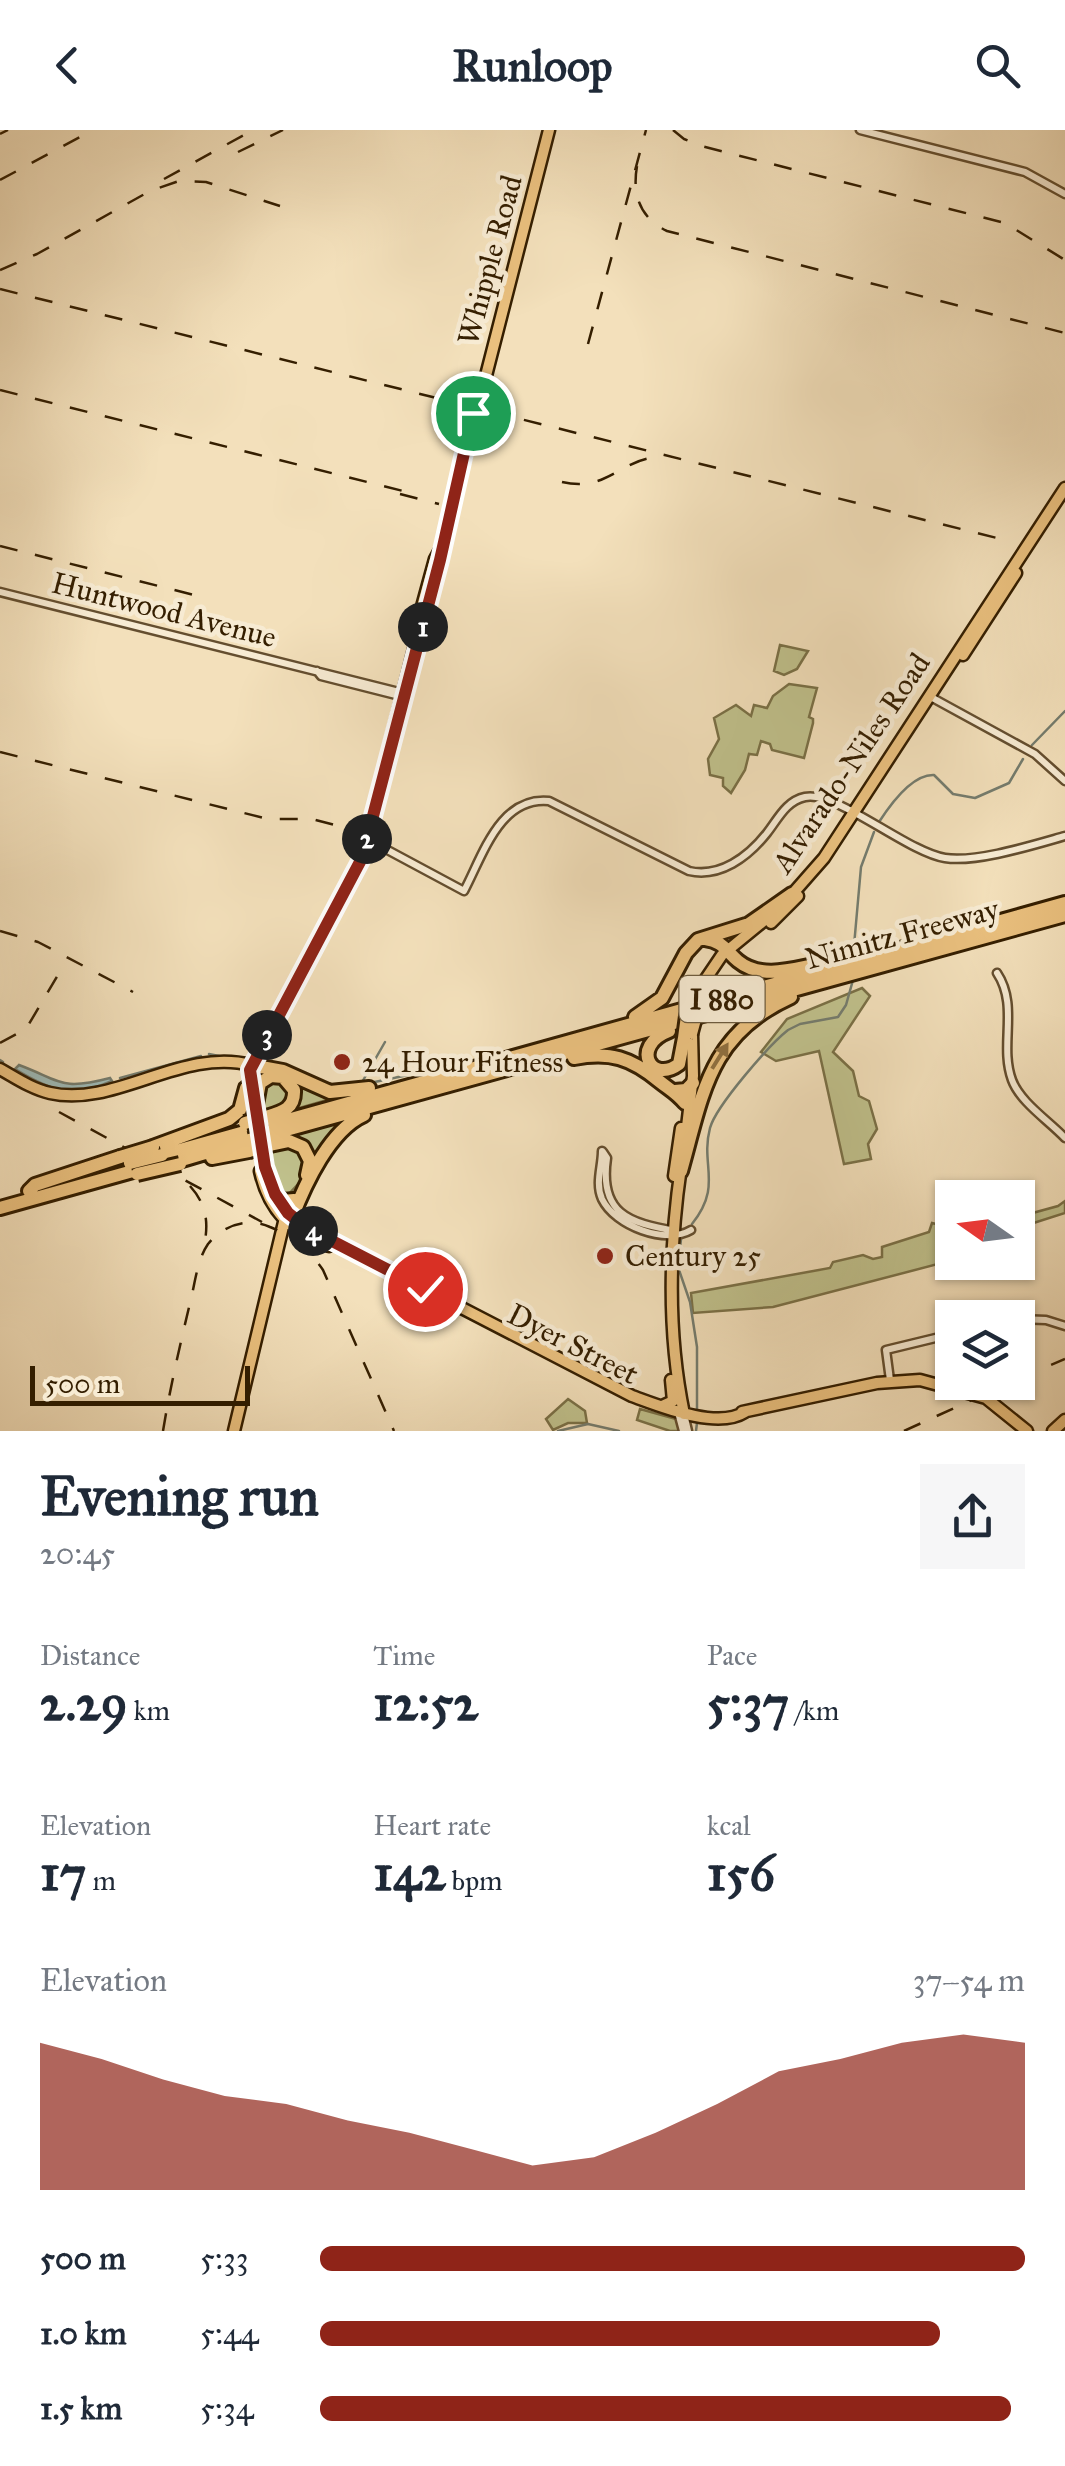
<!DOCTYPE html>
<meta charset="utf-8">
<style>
:root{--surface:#fff;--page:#f6f6f7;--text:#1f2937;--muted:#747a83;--accent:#8f2418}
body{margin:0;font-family:"IM FELL Great Primer",serif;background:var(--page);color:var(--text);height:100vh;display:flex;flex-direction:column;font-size:38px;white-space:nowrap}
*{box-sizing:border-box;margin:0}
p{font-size:32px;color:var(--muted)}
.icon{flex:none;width:55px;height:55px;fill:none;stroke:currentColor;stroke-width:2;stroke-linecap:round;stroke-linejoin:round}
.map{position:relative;height:1301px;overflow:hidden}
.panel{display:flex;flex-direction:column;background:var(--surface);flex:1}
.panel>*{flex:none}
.needle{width:65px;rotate:284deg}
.fabs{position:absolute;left:935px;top:1050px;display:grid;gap:20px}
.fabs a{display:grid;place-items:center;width:100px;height:100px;border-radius:0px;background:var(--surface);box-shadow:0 2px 8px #0004;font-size:50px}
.scale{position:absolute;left:30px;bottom:25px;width:220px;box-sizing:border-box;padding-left:10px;border:5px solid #341e00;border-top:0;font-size:28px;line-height:35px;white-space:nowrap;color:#341e00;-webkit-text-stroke:8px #f7ebd3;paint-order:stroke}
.pin{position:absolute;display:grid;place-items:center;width:85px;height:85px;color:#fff;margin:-42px;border:5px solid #fff;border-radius:50%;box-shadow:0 2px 10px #0007}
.km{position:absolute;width:50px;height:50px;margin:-25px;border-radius:50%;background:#222;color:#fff;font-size:28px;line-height:50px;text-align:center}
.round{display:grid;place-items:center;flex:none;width:105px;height:105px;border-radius:0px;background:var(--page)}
.head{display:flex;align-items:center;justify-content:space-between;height:170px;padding:0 40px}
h1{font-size:55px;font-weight:700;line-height:75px}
.metrics{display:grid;grid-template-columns:repeat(3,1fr);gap:15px;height:170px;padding:10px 40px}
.metrics div{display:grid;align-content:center}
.metrics b{font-size:50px;font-weight:700}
.metrics small{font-size:28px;font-weight:400}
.metrics p{font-size:28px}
.chart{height:280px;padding:20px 40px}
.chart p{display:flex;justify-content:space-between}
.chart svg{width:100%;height:180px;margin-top:10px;fill:var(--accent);opacity:.7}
ul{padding:0 40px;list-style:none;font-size:32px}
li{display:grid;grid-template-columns:160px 120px 1fr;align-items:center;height:75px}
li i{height:25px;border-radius:12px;background:var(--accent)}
header{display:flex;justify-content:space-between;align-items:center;height:130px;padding:0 40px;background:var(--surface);font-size:45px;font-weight:700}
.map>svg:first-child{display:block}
</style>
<header><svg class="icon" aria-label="back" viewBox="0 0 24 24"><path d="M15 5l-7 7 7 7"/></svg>Runloop<svg class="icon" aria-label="search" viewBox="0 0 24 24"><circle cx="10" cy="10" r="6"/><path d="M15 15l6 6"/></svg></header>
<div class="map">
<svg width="1065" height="1301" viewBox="0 0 1065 1301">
<rect width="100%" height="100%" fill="#f3e0bb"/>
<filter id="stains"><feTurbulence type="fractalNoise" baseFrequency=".002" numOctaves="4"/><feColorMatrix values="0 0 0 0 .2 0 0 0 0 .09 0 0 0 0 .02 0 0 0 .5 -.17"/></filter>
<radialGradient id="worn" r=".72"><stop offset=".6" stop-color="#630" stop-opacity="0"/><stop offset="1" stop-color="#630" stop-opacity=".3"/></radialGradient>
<!-- green -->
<path fill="#c0c18c" stroke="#7a7046" stroke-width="2.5" d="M780 515 808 521 797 539 784 545 774 541Z
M789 554 817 558 809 587 813 589V593L804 628 772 620 770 614 761 611 757 625 749 624 745 640 731 663 723 656V648L710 645 708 629 719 609 714 588 736 575 751 586 754 575 767 578 773 566Z
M862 858 870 866 833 922 853 941 859 966 869 971 877 999 868 1014 871 1029 844 1034 819 921 776 931 761 922 787 889Z
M257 939 341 966 289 981 261 983Z
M340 990 314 1037 285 1068 280 1061 264 1013Z
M1065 1071V1083L1018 1098V1087L1058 1076Z
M932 1093 952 1098V1121L946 1123 938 1134 773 1177 693 1183 691 1163 830 1138 833 1132 863 1125 873 1129 882 1127V1117L929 1102Z
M568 1269 585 1281 587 1293H568L553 1300 546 1289Z
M640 1279 676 1289 680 1301H670L637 1290Z"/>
<!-- water -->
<path fill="#9ebbb8" stroke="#747c6e" stroke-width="2.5" d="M19 935C62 951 60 961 110 948L112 951C72 969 51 961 15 939Z"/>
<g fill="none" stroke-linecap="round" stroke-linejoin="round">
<!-- stream -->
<path stroke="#747c6e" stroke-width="2.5" d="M1032 615 1065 581
M879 692C890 675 912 644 934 645L953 664 975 668 1009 653 1023 629
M853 827 861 737 874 702
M209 924 219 926
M0 930 3 932
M120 948 201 926
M370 953 427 941
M361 954 385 912
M692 1094C723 1055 700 1036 710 998 716 976 769 915 788 900L800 894 838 887 846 875 853 850
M681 1109 678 1137 690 1172 697 1217V1279
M558 1301 588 1294 619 1301
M696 1301 697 1293"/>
<defs>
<path id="minor" d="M860 0 1025 42 1065 64
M0 462 403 563
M317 541 321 546 396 565 402 564
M929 566 1035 624 1065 651
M367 709 464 761C483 725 500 666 549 671L689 741C720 748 748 727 767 703 778 689 786 671 805 667 836 660 907 722 945 728 976 733 1033 715 1065 706
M997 843C1019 876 999 915 1012 950 1020 972 1049 991 1065 1008
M602 1021C602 1037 595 1053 602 1069 615 1096 666 1115 691 1100
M603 1022 607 1028C599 1083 628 1093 676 1101
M1018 1189 1046 1190 1065 1196
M890 1250 886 1220 952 1204
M684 1284 688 1301
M679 1286 683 1301"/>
<path id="major" d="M441 418 435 429 417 495 418 503 359 737 251 935 267 1044 282 1076 307 1098 632 1266C660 1276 717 1300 745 1282
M441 421 549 0
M963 525 1016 443
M788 769 824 728 1065 358
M771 793 798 766
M697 862 722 825 772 784
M0 939C16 948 32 959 50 963 115 978 182 917 251 935
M686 1005 693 946 692 904
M681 1037C669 1119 667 1202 684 1284
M260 1041C269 1081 291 1102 329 1116
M674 1046 681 998
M662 1276 673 1271 671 1250
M742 1282 877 1253 920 1250 986 1268 1027 1301
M234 1301 285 1088
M1053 1301 1065 1290"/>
<path id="highway" d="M705 809C723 811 726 821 738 831 761 850 793 839 819 834
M635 887 662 868 686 823 698 810 749 794 792 764
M669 901C630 916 651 955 679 934L684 908
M574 928C610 921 631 928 659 951 669 959 677 963 685 973
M251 935 283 941 330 962 369 958
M675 961 686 960 693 953
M255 980 260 953 271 946 283 947 294 960C295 979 282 982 266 987
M266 996 1065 773
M268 1005 1065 785
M270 1015 289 1011 303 1017 310 1031 307 1045
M153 1017 229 989 240 980 246 958
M162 1025 248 1001
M212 1028 249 1021
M175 1032 249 1010
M681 1041C703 963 709 904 791 867
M29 1061 35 1055 120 1027
M275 1064 283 1071 294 1070
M0 1078 140 1039 145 1041
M292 1088C305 1054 330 1000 364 985"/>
</defs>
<!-- minor casing -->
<use href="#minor" stroke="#644e2f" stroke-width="11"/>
<!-- major casing -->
<use href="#major" stroke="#341e00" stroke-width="15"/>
<!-- highway casing -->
<use href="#highway" stroke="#341e00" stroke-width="18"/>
<!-- minor -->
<use href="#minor" stroke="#f7ebd3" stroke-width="6"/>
<!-- major -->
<use href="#major" stroke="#eac07e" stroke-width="10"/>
<!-- highway -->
<use href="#highway" stroke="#eac07e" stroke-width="12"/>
<!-- rail -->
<path stroke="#341e00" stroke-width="2.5" stroke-dasharray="18 18" stroke-linecap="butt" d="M673 0 684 9 701 16 1005 93 1065 130
M0 4 8 0
M238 22 283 0
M637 36C632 65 640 88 667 101L1065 203
M164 49 253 0
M0 50 93 0
M0 140 37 124 150 61 179 51 206 52 280 76
M0 159 1009 411
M588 214 646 0
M0 260 415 364
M562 352C608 363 621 327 662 327
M400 364 439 374
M0 416 202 467
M0 622 268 689H312L346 698
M0 801 38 812 133 862
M0 913 26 899 58 845
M59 982 262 1092
M190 1056C208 1076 209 1095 203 1121
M1018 1249 1065 1229
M163 1301C170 1258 180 1215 190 1173 195 1154 197 1130 208 1114 223 1095 248 1087 270 1097 292 1106 310 1121 323 1140L394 1301
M904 1301 1011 1252"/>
<defs>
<path id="major-bridge" d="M690 882 697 862
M692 904 704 860"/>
<path id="highway-bridge" d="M684 908 687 886 691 878
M245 993 266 987
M249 1010 268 1005
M249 1021 270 1015
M120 1027 153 1017
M130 1033 162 1025
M137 1044 180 1034"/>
</defs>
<!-- major-bridge casing -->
<use href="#major-bridge" stroke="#341e00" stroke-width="15" stroke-linecap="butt"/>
<!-- highway-bridge casing -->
<use href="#highway-bridge" stroke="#341e00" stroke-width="18" stroke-linecap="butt"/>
<!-- major-bridge -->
<use href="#major-bridge" stroke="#eac07e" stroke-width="10"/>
<!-- highway-bridge -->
<use href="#highway-bridge" stroke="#eac07e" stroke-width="12"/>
</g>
<!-- one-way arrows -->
<defs><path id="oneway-solid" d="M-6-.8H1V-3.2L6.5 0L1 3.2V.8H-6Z" transform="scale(2.5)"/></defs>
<use fill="#8f6f3f" href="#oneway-solid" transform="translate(720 926) rotate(-58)"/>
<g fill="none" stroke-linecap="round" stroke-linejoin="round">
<defs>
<path id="route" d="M425 1159 307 1098 288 1083 275 1064 265 1037 250 940 362 728 440 430 473 283"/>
</defs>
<!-- route casing -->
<use href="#route" stroke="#fff" stroke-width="20"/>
<!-- route -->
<use href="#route" stroke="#8f2418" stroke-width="12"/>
</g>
<!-- markers -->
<g fill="#8f2418" stroke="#f7ebd3" stroke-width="4">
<circle cx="342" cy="932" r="10"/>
<circle cx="605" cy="1126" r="10"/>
</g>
<g text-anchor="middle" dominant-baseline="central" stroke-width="9" stroke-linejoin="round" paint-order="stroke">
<!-- shield labels -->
<rect fill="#f7ebd3" stroke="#6e5c3f" stroke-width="2.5" x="679.5" y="846" width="85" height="46" rx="8"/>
<g font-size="28" font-weight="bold" fill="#341e00">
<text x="722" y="869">I 880</text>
</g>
<!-- street labels -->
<g font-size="30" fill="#341e00" stroke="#f7ebd3">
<text transform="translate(490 130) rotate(-75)">Whipple Road</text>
<text transform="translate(164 480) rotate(14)">Huntwood Avenue</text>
<text transform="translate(851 633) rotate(-56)">Alvarado-Niles Road</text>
<text transform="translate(902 804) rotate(-15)">Nimitz Freeway</text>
<text transform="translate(573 1214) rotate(27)">Dyer Street</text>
</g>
<!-- poi labels -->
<g font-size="30" fill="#341e00" stroke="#f7ebd3" text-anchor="start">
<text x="362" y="932">24 Hour Fitness</text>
<text x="625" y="1126">Century 25</text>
</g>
</g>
<rect width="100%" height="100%" filter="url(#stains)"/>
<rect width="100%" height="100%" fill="url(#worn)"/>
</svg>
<div class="fabs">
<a><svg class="needle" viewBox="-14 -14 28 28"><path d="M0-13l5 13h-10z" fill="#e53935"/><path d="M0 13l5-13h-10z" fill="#747a83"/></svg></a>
<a><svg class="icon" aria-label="layers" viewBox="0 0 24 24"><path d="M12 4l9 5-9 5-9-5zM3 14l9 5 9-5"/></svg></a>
</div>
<div class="scale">500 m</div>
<div class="pin" style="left:473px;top:283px;background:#1e9e55"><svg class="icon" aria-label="arrive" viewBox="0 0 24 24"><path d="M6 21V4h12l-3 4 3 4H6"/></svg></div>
<div class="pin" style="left:425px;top:1159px;background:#d93025"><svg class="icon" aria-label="check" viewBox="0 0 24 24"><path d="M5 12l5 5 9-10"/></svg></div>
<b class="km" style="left:423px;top:497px">1</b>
<b class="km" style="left:367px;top:709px">2</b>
<b class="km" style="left:267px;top:905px">3</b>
<b class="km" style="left:313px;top:1101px">4</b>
</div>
<section class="panel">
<div class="head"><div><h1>Evening run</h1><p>20:45</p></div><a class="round"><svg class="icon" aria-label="share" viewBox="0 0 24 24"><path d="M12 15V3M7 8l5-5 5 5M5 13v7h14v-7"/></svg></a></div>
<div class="metrics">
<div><p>Distance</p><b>2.29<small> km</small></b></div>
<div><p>Time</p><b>12:52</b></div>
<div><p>Pace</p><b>5:37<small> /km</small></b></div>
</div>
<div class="metrics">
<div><p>Elevation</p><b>17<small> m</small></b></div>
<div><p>Heart rate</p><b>142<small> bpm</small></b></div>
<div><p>kcal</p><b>156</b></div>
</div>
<div class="chart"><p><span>Elevation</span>37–54 m</p>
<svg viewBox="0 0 160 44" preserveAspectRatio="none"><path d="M0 44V8L10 12L20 17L30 21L40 23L50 27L60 30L70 34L80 38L90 36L100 30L110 23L120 15L130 12L140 8L150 6L160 8V44z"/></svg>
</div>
<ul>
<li><b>500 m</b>5:33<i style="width:100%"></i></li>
<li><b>1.0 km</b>5:44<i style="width:88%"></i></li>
<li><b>1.5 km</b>5:34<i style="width:98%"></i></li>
</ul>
</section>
